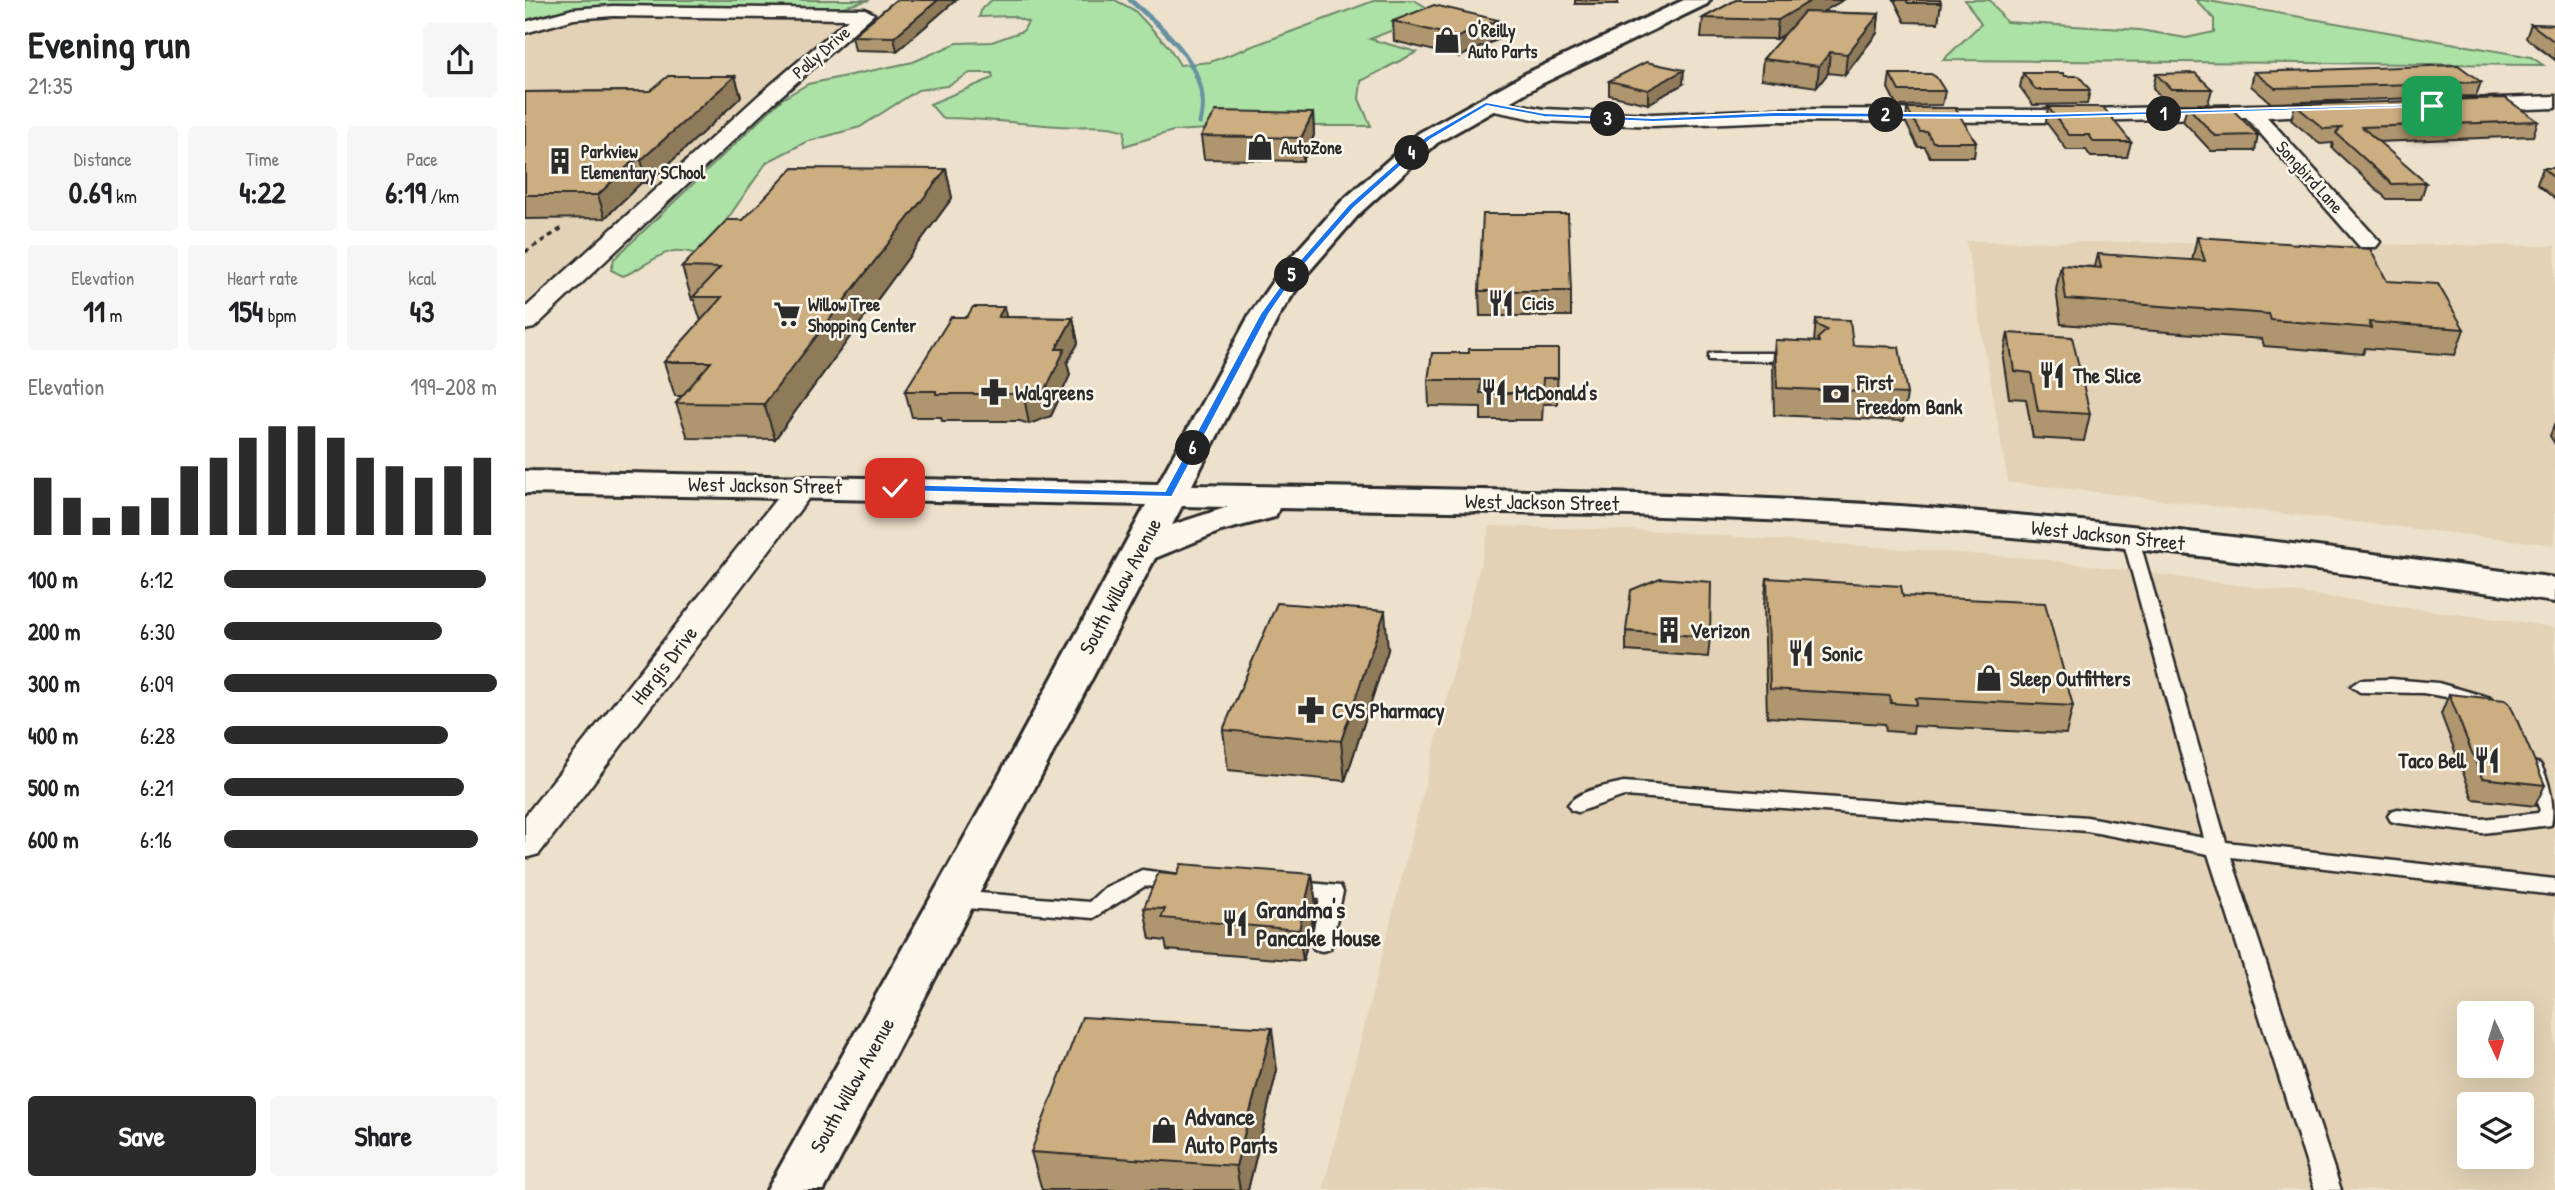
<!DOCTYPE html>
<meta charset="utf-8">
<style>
:root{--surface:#fff;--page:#f6f6f6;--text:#202124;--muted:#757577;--accent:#2b2b2b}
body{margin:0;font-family:"Patrick Hand",sans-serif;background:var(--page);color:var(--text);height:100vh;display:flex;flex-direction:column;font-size:26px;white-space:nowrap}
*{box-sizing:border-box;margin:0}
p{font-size:23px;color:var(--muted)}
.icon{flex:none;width:38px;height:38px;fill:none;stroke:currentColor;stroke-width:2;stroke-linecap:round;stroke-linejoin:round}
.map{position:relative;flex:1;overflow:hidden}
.drawer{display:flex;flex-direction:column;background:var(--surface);width:525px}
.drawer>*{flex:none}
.needle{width:46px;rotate:176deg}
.fabs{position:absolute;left:1932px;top:1001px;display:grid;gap:14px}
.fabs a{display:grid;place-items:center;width:77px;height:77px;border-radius:7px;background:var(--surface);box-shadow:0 7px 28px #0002;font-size:35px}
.pin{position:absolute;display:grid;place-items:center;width:60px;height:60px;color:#fff;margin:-30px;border-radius:14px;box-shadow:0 4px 10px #0006}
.km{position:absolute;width:35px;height:35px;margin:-18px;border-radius:50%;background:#222;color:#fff;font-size:19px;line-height:35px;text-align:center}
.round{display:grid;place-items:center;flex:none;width:74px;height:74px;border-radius:7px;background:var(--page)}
.summary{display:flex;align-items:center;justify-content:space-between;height:119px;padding:0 28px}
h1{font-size:38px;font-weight:800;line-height:52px}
.stats{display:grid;grid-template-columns:repeat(3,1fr);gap:10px;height:119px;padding:7px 28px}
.stats div{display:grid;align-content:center;border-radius:7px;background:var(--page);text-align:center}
.stats b{font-size:30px;font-weight:800}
.stats small{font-size:19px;font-weight:400}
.stats p{font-size:19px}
.chart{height:196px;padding:14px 28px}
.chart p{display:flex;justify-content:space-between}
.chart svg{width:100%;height:126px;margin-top:7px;stroke:var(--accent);stroke-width:6}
.cta{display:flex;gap:14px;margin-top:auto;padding:14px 28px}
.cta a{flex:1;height:80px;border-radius:7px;background:var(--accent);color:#fff;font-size:28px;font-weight:800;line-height:80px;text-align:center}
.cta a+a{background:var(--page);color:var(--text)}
ul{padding:0 28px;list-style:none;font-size:23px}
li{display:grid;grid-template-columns:112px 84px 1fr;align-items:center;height:52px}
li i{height:18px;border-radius:9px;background:var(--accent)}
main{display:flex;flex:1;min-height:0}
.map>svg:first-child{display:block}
</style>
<main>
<section class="drawer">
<div class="summary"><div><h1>Evening run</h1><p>21:35</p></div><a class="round"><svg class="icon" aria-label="share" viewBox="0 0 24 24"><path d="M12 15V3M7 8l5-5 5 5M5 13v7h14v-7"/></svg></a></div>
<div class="stats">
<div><p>Distance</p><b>0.69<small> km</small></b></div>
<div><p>Time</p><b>4:22</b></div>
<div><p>Pace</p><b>6:19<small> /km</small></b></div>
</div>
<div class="stats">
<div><p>Elevation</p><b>11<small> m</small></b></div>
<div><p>Heart rate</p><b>154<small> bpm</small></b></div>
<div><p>kcal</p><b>43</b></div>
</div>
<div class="chart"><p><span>Elevation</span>199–208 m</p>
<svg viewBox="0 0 160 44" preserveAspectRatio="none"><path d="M5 44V24M15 44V31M25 44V38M35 44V34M45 44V31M55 44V20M65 44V17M75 44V10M85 44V6M95 44V6M105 44V10M115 44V17M125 44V20M135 44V24M145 44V20M155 44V17"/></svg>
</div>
<ul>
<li><b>100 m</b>6:12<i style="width:96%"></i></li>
<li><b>200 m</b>6:30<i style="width:80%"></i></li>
<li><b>300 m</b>6:09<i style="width:100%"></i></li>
<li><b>400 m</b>6:28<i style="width:82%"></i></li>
<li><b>500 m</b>6:21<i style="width:88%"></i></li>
<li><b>600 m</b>6:16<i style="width:93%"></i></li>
</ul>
<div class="cta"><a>Save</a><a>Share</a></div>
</section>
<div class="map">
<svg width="2030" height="1190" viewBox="0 0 2030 1190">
<rect width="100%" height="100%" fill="#ede1cc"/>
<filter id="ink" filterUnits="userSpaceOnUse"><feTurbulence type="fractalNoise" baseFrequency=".0143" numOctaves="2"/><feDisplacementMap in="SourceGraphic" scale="14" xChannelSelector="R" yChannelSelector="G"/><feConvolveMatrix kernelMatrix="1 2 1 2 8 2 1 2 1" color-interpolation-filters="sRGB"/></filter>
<g filter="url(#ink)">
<!-- built -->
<path fill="#e3d2b5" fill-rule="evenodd" d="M73 15 308 18 319 23 0 303V38L29 21Z
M1441 241 2030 246V545L1483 482Z
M965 526 1134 531 1516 559 2030 627V1190H798ZM1944 1013H1997V1066H1944ZM1944 1104H1997V1157H1944Z"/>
<!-- green -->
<path fill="#ace2a5" stroke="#6c8668" stroke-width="2" d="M0 0H345L306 10 93 9 0 23Z
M467 0H590L609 10 644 47 655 65 685 62 851 0H889L911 13 845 39 892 52 836 81 834 99 846 126H737L648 131 599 146 600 131C579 123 556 128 534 126 495 124 456 118 417 118L405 104 468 78 467 73H445L422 86 393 90 335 127 281 142 242 162 178 254C169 254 163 251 155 251 137 249 116 270 98 276L86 270 89 259 257 99 283 84 388 62 432 43 467 42 498 31 503 22 487 16 454 17 457 8Z
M1440 0H1465L1481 22 1615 30 1661 38 1689 32V19L1671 0H1678L2006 57 2018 65 1418 60 1456 24Z"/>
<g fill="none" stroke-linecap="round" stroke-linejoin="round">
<!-- stream -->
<path stroke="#6892a2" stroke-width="5" d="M605 0C641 31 689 70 675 123"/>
<defs>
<path id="lane" d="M1189 353H1272L1279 357 1272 361 1184 360V354Z
M1605 531 1613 536 1701 842 2030 879V895L1706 857 1816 1190H1790L1683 854 1562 831 1099 796 1053 812 1046 810 1043 805C1053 790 1082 786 1099 782L1562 817 1679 838 1597 536Z
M1866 679 1913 683 1966 698 1969 702 1966 706 1959 708 1927 698 1898 693 1835 692 1826 686 1835 680Z
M2008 762 2015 764C2025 781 2030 807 2026 825L1957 833 1873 823 1866 821 1863 816 1866 811 1873 809 1957 819 2013 813 2015 810 1998 769 2001 764Z
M617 870 661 876 664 881 661 886 653 889 620 886 568 918 429 907 421 905 418 899 421 893 429 891 564 902 579 888Z
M765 881 815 886 818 892 805 949 797 951 789 949 786 943 795 899 757 895 754 889 757 883Z"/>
<path id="street" d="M88 6 340 9 349 14 248 103 9 328 0 330V308L234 95 323 19 88 16 49 19 0 33V22L48 9Z
M2030 96V108L1942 111 1935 109 1932 105 1935 101 1942 99Z
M961 98 1019 109 1128 114 1249 109 1518 110 1815 103 1822 105 1825 109 1822 113 1742 117 1855 242 1851 247H1835L1721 117 1518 122 1249 121 1128 126 1019 121 954 108 951 104 954 100Z
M278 476 289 479 293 485 289 491 14 854 0 858V816L267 479Z"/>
<path id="secondary" d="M1159 0H1185L1182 4 1016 84 912 143 835 213 781 275 755 314 667 485C903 489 1139 491 1375 506 1594 521 1812 548 2030 578V602C1813 571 1596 544 1378 528 1170 513 962 512 754 508L750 517 696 531 630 558 299 1190H242L474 776 621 505 0 493V471L633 484 725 314 760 264 817 201 894 133 1000 74ZM657 506 703 507 647 525Z"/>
</defs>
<!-- lane casing -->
<use href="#lane" stroke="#2b2b2b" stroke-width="5"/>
<!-- street casing -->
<use href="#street" stroke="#2b2b2b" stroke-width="5"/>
<!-- secondary casing -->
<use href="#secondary" stroke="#2b2b2b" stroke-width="6"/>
<!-- path -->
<path stroke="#2b2b2b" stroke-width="3.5" stroke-dasharray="5 4.5" stroke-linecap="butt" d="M0 252 39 227"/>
<!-- lane -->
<use href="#lane" fill="#fbf7ec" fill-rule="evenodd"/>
<!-- street -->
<use href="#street" fill="#fbf7ec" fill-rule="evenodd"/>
<!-- secondary -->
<use href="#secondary" fill="#fbf7ec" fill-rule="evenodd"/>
</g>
<!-- wall -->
<path fill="#af966e" stroke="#2b2b2b" stroke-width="2" d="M371 0H431L372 51 330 50 327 36Z
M1050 0H1093V4H1050Z
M1211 0H1318L1297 12 1354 14 1352 33 1320 75 1303 73 1292 87 1236 79 1238 59 1260 34 1251 39 1176 38 1178 18Z
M1369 0H1415L1416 3 1413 23 1380 22Z
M868 21 974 39 934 57 869 41Z
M2006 24 2030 25V60L2001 38Z
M1729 72 1956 82 1951 96 1746 103 1726 86Z
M1498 73 1540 76 1565 90 1562 104 1508 105 1495 87Z
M1365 74 1420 91 1417 105 1372 106 1363 88Z
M1631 74 1687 89 1683 104H1642L1628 88Z
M210 76 216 97 123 183H116L80 218 0 219V92L125 91Z
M1084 81 1158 84 1123 104 1084 95Z
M1770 105 2013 121 2008 136 1853 142 1901 183 1896 199H1862L1807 148 1808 143 1795 144 1766 120Z
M1662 106 1733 135 1730 151H1686L1658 121Z
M1523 107 1606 142 1602 157H1566L1561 150H1542L1521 122Z
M1382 108 1451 142 1449 157H1405L1400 147H1393L1381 123Z
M788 113 789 135 778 161 679 159 676 136Z
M2018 168H2030V199L2012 184Z
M421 169 427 198 250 439 163 438 151 403 157 396H150L139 362 176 321 169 300H167L157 267 218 220Z
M1672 237 1862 281 1939 329 1930 355 1840 348 1838 354 1739 346 1737 339 1536 324 1531 290 1536 265 1570 267 1573 254 1667 261Z
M954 291H1046V316H955Z
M481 317 548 318 553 343 542 363 545 375 526 416 504 424 495 421H417L416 417H387L380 391Z
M1291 319 1328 345 1382 394 1378 421 1249 415 1248 366 1250 340 1289 342Z
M1483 333 1565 414 1559 441 1508 438 1501 399 1484 398 1478 358Z
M1033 349 1032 404H1018L1017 420H956V407L904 406 903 380 944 353Z
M2030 423V444L2025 436Z
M1242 578 1378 596 1548 706 1541 734 1389 726 1388 733 1361 731 1360 724 1242 717 1239 605Z
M1101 631 1185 637 1183 657 1101 651Z
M863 650 820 781 703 770 698 730Z
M1924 694 2020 785 2010 806 1948 799 1916 714Z
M787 874 791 906 778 961 642 950 640 941 625 939 619 908 652 875Z
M752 1070 723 1190H517L506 1152Z"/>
<!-- shaded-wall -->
<path fill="#8f7a5a" stroke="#2b2b2b" stroke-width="2" d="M413 0H431L372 51 369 37Z
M1287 0H1318L1251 39 1253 20Z
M1354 14 1352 33 1320 75 1322 54Z
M973 20 974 39 934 57 933 37Z
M1305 52 1303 73 1292 87 1294 66Z
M1159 70 1158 84 1123 104V90Z
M210 76 216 97 123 183 116 160Z
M788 113 789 135 778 161 776 138Z
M109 160 116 183 80 218 73 195Z
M421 169 427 198 250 439 239 404Z
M479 307 485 333 473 317Z
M548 318 553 343 542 363 545 375 526 416 504 424 499 397 531 349Z
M860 611 863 650 820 781 816 741Z
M787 874 791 906 778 961 774 930Z
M747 1028 752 1070 723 1190H715L711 1166Z"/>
<!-- building -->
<path fill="#ccae80" stroke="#2b2b2b" stroke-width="2" d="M371 0H413L369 37 327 36Z
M1211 0H1287L1253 20 1178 18Z
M1381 0H1415L1416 3H1383Z
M909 5 973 20 933 37 868 21Z
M1279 12 1354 14 1322 54 1305 52 1294 66 1238 59Z
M2006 24 2030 25V42Z
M1121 62 1159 70 1123 90 1084 81Z
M1933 65 1956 82 1750 88 1729 72Z
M1498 73H1538L1540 76H1554L1565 90H1511Z
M1670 73 1687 89H1646L1631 74Z
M1365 74H1406L1411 77 1420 91H1374Z
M143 76H210L116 160H109L73 195H0V92L125 91Z
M1980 98 2013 121 1837 127 1901 183 1867 184 1811 133 1816 128 1799 129 1770 105Z
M1662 106H1704L1733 135 1690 136Z
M1523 107H1578L1606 142H1569L1564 135H1544Z
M1382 108H1430L1451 142H1408L1402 132H1395Z
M691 111 788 113 776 138 676 136Z
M268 168 421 169 239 404 151 403 186 362H139L197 297H168L195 268 157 267 202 220H218Z
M2018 168H2030V179Z
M958 214H1043L1046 291H954Z
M1672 237 1845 249 1862 281 1913 284 1939 329 1844 322 1846 328 1746 320 1744 314 1541 299 1536 265 1576 268 1573 254 1680 261Z
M448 307H479L473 317 548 318 531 349H540L521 389 499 397 490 394H411V391H380L426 317H442Z
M1291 319 1325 320 1328 345 1374 347 1382 394 1252 388 1250 340 1294 342 1293 338 1302 330 1292 325Z
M1483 333 1547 337 1565 414 1513 411 1506 373 1489 371Z
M944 349H1033V378H1018L1017 393H955L956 380H903L907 353H944Z
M1135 578 1186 582 1185 637 1101 631 1106 590Z
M1242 578 1376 586 1378 596 1520 603 1548 706 1391 698 1392 705 1366 703 1365 696 1245 689Z
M752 603 860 611 816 741 698 730Z
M1924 694 1980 700 1985 704 2020 785 1957 778Z
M656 864 787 874 774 930 636 918 640 909 619 908 633 873 652 875Z
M557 1017 747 1028 711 1166 506 1152Z"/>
</g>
<!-- route -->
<path fill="#1a73e8" stroke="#fff" stroke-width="2" d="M961 102 1019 113 1128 118 1249 112 1518 114 1907 104 1911 106 1518 118 1249 117 1128 122 1019 117 962 106 905 140 829 208 773 272 744 314 647 497 370 491 364 488 370 484 640 491 735 314 768 268 823 205 900 137Z"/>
<!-- icons -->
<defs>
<symbol id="shop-bare" viewBox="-9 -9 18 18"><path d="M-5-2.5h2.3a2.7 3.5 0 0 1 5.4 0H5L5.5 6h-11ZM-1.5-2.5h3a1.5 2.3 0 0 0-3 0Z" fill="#2b2b2b" stroke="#fbf7ec" stroke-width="2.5" paint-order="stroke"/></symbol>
<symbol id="building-bare" viewBox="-9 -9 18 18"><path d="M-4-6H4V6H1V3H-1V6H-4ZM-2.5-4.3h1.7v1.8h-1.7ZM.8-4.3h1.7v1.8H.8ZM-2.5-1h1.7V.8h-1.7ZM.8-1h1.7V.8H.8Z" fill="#2b2b2b" stroke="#fbf7ec" stroke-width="2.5" paint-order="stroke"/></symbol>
<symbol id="restaurant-bare" viewBox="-9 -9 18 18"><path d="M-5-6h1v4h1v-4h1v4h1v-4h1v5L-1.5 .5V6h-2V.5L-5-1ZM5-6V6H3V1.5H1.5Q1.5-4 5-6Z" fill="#2b2b2b" stroke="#fbf7ec" stroke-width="2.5" paint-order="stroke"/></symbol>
<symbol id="supermarket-bare" viewBox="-9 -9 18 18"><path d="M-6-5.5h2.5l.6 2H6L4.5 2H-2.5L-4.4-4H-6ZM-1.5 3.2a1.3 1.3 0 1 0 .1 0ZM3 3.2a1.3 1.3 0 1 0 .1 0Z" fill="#2b2b2b" stroke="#fbf7ec" stroke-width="2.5" paint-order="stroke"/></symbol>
<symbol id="pharmacy-bare" viewBox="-9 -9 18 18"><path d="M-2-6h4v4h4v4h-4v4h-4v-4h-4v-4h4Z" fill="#2b2b2b" stroke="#fbf7ec" stroke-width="2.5" paint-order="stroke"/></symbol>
<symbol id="bank-bare" viewBox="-9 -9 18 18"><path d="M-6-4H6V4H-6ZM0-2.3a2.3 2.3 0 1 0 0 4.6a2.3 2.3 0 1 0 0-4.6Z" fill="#2b2b2b" stroke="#fbf7ec" stroke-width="2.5" paint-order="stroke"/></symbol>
</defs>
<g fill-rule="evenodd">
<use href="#shop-bare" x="903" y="21" width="38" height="38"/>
<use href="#shop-bare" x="716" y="128" width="38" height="38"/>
<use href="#building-bare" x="16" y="142" width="38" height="38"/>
<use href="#restaurant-bare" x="957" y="284" width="38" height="38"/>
<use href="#supermarket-bare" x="243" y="295" width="38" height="38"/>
<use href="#restaurant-bare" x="1508" y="356" width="38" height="38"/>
<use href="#pharmacy-bare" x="450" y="373" width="38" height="38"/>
<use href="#restaurant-bare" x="950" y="373" width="38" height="38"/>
<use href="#bank-bare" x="1292" y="375" width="38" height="38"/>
<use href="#building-bare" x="1125" y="611" width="38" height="38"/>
<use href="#restaurant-bare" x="1257" y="634" width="38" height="38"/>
<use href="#shop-bare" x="1445" y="659" width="38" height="38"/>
<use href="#pharmacy-bare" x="767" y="691" width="38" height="38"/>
<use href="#restaurant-bare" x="1943" y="741" width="38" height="38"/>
<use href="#restaurant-bare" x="691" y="904" width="38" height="38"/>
<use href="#shop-bare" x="620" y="1111" width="38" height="38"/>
</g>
<g text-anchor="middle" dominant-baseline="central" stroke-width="5" stroke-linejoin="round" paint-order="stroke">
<!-- far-poi labels -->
<g font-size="18" font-weight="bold" fill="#2b2b2b" stroke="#fbf7ec" text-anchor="start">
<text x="943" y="30">O'Reilly<tspan x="943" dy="21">Auto Parts</tspan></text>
<text x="756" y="147">AutoZone</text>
<text x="56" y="151">Parkview<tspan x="56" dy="21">Elementary SChool</tspan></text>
<text x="997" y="303">Cicis</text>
<text x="283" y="304">Willow Tree<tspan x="283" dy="21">Shopping Center</tspan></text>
</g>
<!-- far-street labels -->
<g font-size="18" fill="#2b2b2b" stroke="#fbf7ec">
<text transform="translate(296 52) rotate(-41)">Polly Drive</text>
<text transform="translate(1785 177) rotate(48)">Songbird Lane</text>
</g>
<!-- poi labels -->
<g font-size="21" font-weight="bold" fill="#2b2b2b" stroke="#fbf7ec" text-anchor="start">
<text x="1548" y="375">The Slice</text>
<text x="1332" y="382">First<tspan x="1332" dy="24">Freedom Bank</tspan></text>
<text x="490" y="392">Walgreens</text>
<text x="990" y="392">McDonald's</text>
<text x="1165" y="630">Verizon</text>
<text x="1297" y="653">Sonic</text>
<text x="1485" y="678">Sleep Outfitters</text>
<text x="807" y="710">CVS Pharmacy</text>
<text x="1941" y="760" text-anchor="end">Taco Bell</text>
</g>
<!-- street labels -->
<g font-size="21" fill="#2b2b2b" stroke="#fbf7ec">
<text transform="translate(240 485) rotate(1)">West Jackson Street</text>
<text transform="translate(1017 502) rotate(1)">West Jackson Street</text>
<text transform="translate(1583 535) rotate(6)">West Jackson Street</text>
<text transform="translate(595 586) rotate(-62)">South Willow Avenue</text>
<text transform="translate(139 665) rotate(-52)">Hargis Drive</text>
<text transform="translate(327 1085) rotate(-61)">South Willow Avenue</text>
</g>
<!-- near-poi labels -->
<g font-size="24" font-weight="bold" fill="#2b2b2b" stroke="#fbf7ec" text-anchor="start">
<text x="731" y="909">Grandma's<tspan x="731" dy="28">Pancake House</tspan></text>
<text x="660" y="1116">Advance<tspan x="660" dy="28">Auto Parts</tspan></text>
</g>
</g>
</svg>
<div class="fabs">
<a><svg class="needle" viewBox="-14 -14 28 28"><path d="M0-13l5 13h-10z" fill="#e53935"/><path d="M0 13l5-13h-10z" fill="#757577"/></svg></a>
<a><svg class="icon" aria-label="layers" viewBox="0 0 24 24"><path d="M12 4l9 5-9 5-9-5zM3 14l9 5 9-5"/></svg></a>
</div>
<div class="pin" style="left:1907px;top:106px;background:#1e9e55"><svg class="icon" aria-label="arrive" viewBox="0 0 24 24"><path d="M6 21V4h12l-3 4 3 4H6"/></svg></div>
<div class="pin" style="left:370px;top:488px;background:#d93025"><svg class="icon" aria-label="check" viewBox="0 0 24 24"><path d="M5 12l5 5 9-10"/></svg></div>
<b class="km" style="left:1639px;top:114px">1</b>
<b class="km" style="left:1361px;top:115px">2</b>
<b class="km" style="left:1083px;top:119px">3</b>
<b class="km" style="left:887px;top:153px">4</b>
<b class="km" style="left:767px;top:275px">5</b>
<b class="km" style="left:668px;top:448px">6</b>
</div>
</main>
